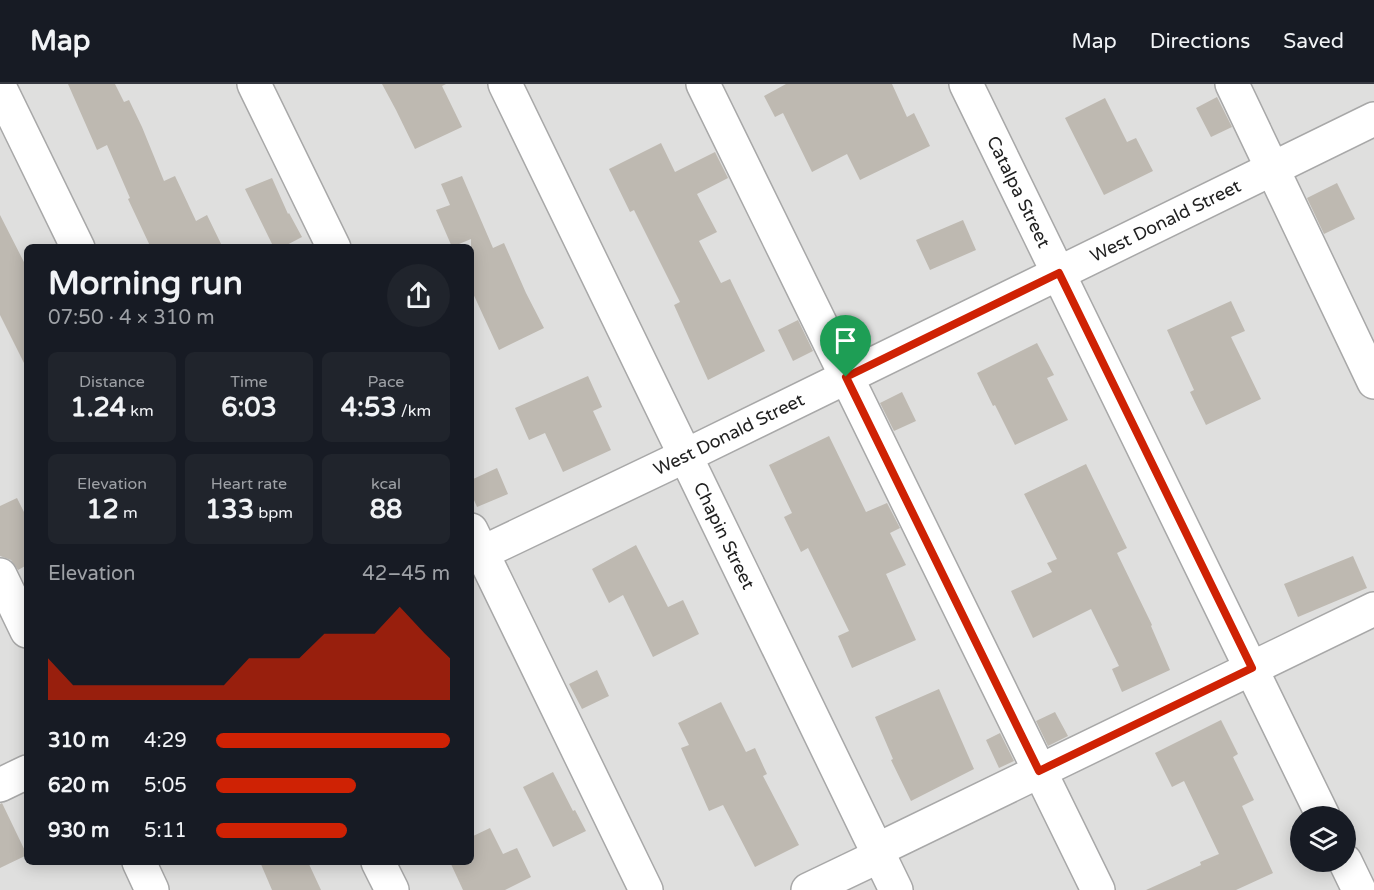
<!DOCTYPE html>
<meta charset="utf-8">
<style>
:root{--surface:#171b24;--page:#20242c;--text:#f1f3f6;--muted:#9ea1a6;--line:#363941;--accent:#cf2204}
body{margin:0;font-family:"Varela Round",sans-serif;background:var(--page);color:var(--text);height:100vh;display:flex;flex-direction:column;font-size:22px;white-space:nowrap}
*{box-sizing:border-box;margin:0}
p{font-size:20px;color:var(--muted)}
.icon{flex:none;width:33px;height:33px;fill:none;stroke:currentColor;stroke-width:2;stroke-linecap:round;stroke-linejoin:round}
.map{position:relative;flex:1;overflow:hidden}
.sheet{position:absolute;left:24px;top:160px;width:450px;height:621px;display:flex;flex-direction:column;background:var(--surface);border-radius:9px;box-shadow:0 3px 15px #0003}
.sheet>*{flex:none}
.controls{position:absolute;left:1290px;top:722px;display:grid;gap:12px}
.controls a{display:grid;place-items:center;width:66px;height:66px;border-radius:50%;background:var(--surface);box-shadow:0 3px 15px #0003;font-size:30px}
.pin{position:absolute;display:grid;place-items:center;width:51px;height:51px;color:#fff;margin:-62px -26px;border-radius:50% 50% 50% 0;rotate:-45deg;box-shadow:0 0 6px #0007}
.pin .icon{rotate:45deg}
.round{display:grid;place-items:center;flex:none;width:63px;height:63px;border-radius:32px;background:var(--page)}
.overview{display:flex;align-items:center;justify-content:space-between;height:102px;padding:0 24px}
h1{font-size:33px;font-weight:700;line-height:45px}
.figures{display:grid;grid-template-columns:repeat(3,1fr);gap:9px;height:102px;padding:6px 24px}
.figures div{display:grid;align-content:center;border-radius:9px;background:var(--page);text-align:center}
.figures b{font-size:26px;font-weight:700}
.figures small{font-size:16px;font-weight:400}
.figures p{font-size:16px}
.chart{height:168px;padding:12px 24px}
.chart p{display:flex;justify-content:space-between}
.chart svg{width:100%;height:108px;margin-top:6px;fill:var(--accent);opacity:.7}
ul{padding:0 24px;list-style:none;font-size:20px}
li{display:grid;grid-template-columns:96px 72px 1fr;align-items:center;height:45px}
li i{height:15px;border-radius:8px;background:var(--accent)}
header{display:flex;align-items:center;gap:36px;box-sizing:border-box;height:84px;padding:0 30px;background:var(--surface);border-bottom:2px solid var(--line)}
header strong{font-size:28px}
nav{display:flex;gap:33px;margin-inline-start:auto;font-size:21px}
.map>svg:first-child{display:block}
</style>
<header>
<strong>Map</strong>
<nav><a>Map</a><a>Directions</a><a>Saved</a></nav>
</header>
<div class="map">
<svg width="1374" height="806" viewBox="0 0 1374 806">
<rect width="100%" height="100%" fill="#f1f0e8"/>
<!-- residential -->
<path fill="#dfdfde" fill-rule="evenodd" d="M0 0H1374V806H0ZM27 164H471V778H27ZM1300 732H1346V777H1300Z"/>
<!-- building -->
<path fill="#beb9b1" d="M68 0H115L124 18 129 16 142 43 164 97 175 92 196 137 207 131 223 164H151L128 115 130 114 107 61 97 66Z
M382 0H446L442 2 462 43 415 65 396 26Z
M786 0H892L907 33 914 29 930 62 860 96 847 70 812 88 783 29 775 33 764 12Z
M1217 13 1232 43 1211 53 1196 24Z
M1105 14 1127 58 1136 54 1153 87 1104 111 1065 34Z
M661 59 675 88 715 68 728 94 697 110 717 148 699 157 721 199 730 195 765 267 708 296 674 221 680 218 634 126 630 128 609 85Z
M462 92 493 164 504 159 526 209 544 244 499 266 471 205V155L452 163 436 126 450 121 441 100Z
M272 94 288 130 289 129 302 153 281 164H274L245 105Z
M1337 99 1355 135 1324 150 1307 114Z
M0 131 27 184V285L0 231Z
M963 136 976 166 930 186 916 156Z
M1231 217 1245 247 1231 253 1261 315 1206 341 1190 308 1194 306 1167 246Z
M798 236 813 267 793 277 778 246Z
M1037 259 1054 291 1047 294 1068 336 1015 361 995 321 993 322 977 289Z
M588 292 602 323 593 327 611 366 563 388 545 349 529 356 515 324Z
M902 308 916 337 894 347 880 319Z
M829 352 866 428 887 419 900 444 890 449 906 481 886 490 916 556 852 584 838 552 849 547 808 464 801 468 784 433 792 429 769 381Z
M1086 380 1127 464 1117 469 1152 541 1151 542 1170 586 1122 608 1112 585 1119 582 1091 525 1033 554 1011 507 1052 488 1047 479 1057 475 1024 410Z
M497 384 508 410 477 423 471 409V396Z
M17 414 27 434V481L18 486 11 476 0 472V422Z
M636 461 668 523 683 516 699 550 653 573 623 511 609 519 592 485Z
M1353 472 1367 504 1298 533 1284 500Z
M597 586 609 612 582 625 569 600Z
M939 605 974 685 911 717 891 676 893 675 875 633Z
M721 618 746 668 755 664 767 690 763 692 799 761 755 783 723 721 709 727 681 664 689 661 678 639Z
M1055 628 1068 652 1048 662 1036 637Z
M1221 636 1238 670 1233 673 1254 716 1242 722 1273 789 1236 806H1146L1201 781 1200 778 1219 770 1184 697 1172 703 1155 669Z
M1000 649 1014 677 999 684 986 656Z
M553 688 573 727 575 726 586 747 553 763 523 703Z
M2 719 27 771 0 784V720Z
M490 744 503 770 517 764 531 793 505 806H463L450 778H471V753Z
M260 778H308L321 806H272Z"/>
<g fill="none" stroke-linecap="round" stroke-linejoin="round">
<defs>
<g id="minor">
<path d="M254 0 334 164"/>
<path id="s1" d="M505 0 896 806"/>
<path d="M703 0 1098 806"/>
<path id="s2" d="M966 0 1323 732"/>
<path d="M1232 0 1374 298"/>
<path d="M0 4 78 164"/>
<path d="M471 446 646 806"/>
<path id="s3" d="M471 474 685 372 1374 35"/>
<path d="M0 491 27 547"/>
<path d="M0 701 27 688"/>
<path d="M877 766 1374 525"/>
<path d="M1345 777 1359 806"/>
<path d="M139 778 152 806"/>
<path d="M378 778 392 806"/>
<path d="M808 806 879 772"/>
</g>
</defs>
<!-- minor casing -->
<use href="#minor" stroke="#a8a8a8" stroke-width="36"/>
<!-- minor -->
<use href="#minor" stroke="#fff" stroke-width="33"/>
</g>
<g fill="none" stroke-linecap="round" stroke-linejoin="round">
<defs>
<path id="route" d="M1059 189 1252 584 1039 687 846 293Z"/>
</defs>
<!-- route casing -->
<use href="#route" stroke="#fff" stroke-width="12"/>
<!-- route -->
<use href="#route" stroke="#cf2204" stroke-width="8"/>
</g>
<g text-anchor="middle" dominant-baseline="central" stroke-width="4.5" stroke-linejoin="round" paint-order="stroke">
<!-- street labels -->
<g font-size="18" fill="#212121" stroke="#fff">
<text stroke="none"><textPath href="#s2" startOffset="120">Catalpa Street</textPath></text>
<text stroke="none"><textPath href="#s3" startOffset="772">West Donald Street</textPath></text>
<text stroke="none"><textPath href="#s3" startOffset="286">West Donald Street</textPath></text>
<text stroke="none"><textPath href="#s1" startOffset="502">Chapin Street</textPath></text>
</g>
</g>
</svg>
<div class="controls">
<a><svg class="icon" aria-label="layers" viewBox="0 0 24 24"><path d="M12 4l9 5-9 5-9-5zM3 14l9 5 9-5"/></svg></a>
</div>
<div class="pin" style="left:846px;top:293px;background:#1e9e55"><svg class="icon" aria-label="arrive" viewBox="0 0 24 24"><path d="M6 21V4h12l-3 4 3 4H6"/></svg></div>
<section class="sheet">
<div class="overview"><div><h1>Morning run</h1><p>07:50 · 4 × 310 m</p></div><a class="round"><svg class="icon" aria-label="share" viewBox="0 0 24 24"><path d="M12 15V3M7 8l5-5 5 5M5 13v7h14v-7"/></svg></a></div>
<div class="figures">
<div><p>Distance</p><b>1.24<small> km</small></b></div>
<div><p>Time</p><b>6:03</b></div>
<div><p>Pace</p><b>4:53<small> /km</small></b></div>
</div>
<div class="figures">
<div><p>Elevation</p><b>12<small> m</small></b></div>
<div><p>Heart rate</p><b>133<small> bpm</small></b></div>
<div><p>kcal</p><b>88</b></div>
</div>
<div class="chart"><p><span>Elevation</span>42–45 m</p>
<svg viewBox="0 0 160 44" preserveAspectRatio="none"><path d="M0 44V27L10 38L20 38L30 38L40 38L50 38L60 38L70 38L80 27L90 27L100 27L110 17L120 17L130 17L140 6L150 17L160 27V44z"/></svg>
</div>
<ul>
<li><b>310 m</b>4:29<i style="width:100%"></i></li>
<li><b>620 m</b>5:05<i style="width:60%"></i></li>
<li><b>930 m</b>5:11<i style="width:56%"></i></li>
</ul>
</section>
</div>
